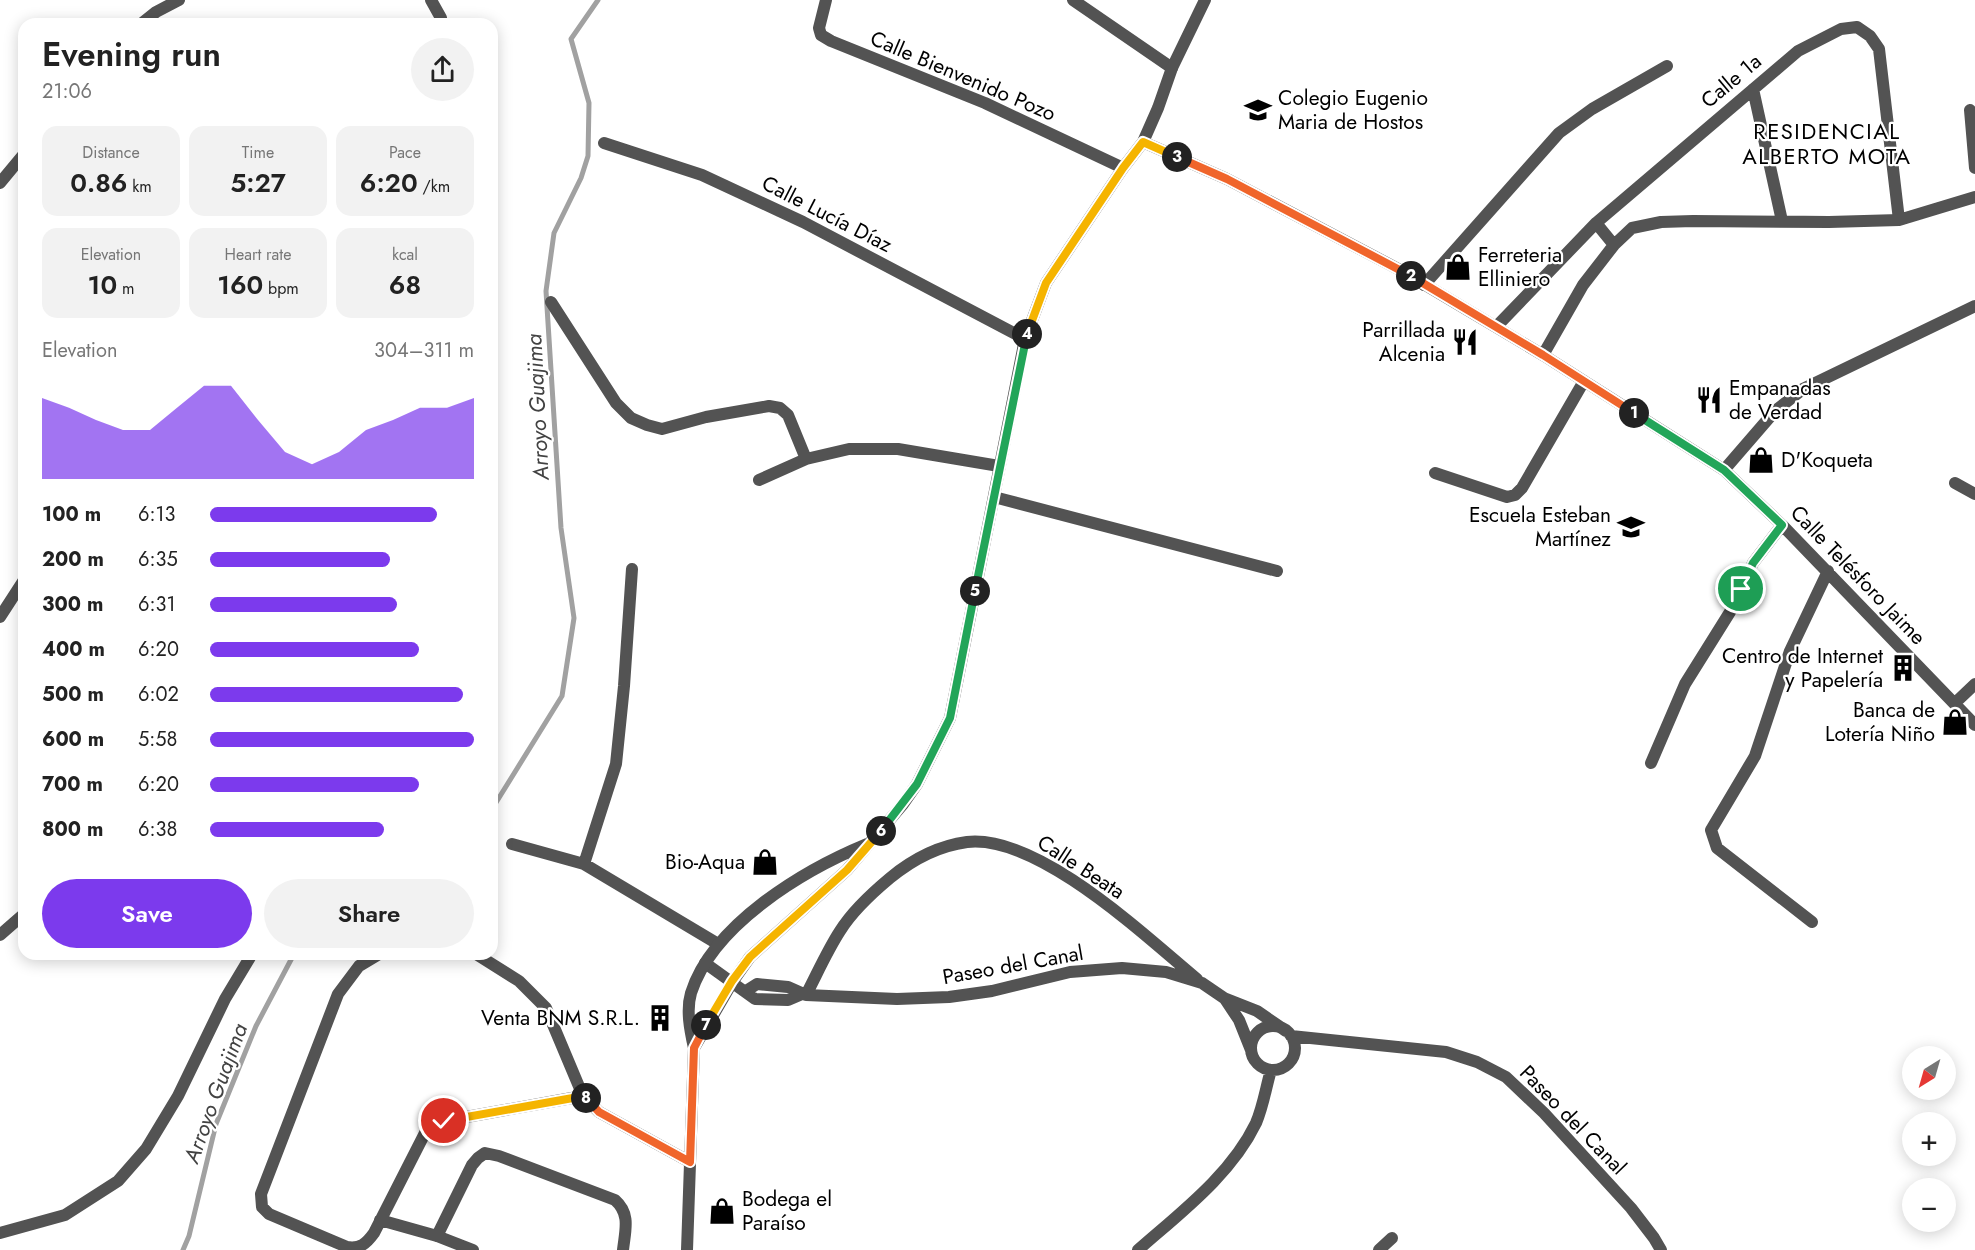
<!DOCTYPE html>
<meta charset="utf-8">
<style>
:root{--surface:#fff;--page:#f2f2f2;--text:#222;--muted:#767676;--accent:#7c3aed}
body{margin:0;font-family:Jost,sans-serif;background:var(--page);color:var(--text);height:100vh;display:flex;flex-direction:column;font-size:22px;white-space:nowrap}
*{box-sizing:border-box;margin:0}
p{font-size:20px;color:var(--muted)}
.icon{flex:none;width:33px;height:33px;fill:none;stroke:currentColor;stroke-width:2;stroke-linecap:round;stroke-linejoin:round}
.map{position:relative;flex:1;overflow:hidden}
.drawer{position:absolute;left:18px;top:18px;width:480px;height:942px;display:flex;flex-direction:column;background:var(--surface);border-radius:18px;box-shadow:0 3px 15px #0003}
.drawer>*{flex:none}
.needle{width:39px;rotate:217deg}
.controls{position:absolute;left:1902px;top:1046px;display:grid;gap:12px}
.controls a{display:grid;place-items:center;width:54px;height:54px;border-radius:50%;background:var(--surface);box-shadow:0 3px 15px #0003;font-size:30px}
.pin{position:absolute;display:grid;place-items:center;width:51px;height:51px;color:#fff;margin:-26px;border:3px solid #fff;border-radius:50%;box-shadow:0 2px 6px #0007}
.km{position:absolute;width:30px;height:30px;margin:-15px;border-radius:50%;background:#222;color:#fff;font-size:16px;line-height:30px;text-align:center}
.round{display:grid;place-items:center;flex:none;width:63px;height:63px;border-radius:32px;background:var(--page)}
.overview{display:flex;align-items:center;justify-content:space-between;height:102px;padding:0 24px}
h1{font-size:33px;font-weight:600;line-height:45px}
.metrics{display:grid;grid-template-columns:repeat(3,1fr);gap:9px;height:102px;padding:6px 24px}
.metrics div{display:grid;align-content:center;border-radius:15px;background:var(--page);text-align:center}
.metrics b{font-size:26px;font-weight:600}
.metrics small{font-size:16px;font-weight:400}
.metrics p{font-size:16px}
.chart{height:168px;padding:12px 24px}
.chart p{display:flex;justify-content:space-between}
.chart svg{width:100%;height:108px;margin-top:6px;fill:var(--accent);opacity:.7}
.cta{display:flex;gap:12px;margin-top:auto;padding:12px 24px}
.cta a{flex:1;height:69px;border-radius:36px;background:var(--accent);color:#fff;font-size:24px;font-weight:600;line-height:69px;text-align:center}
.cta a+a{background:var(--page);color:var(--text)}
ul{padding:0 24px;list-style:none;font-size:20px}
li{display:grid;grid-template-columns:96px 72px 1fr;align-items:center;height:45px}
li i{height:15px;border-radius:8px;background:var(--accent)}
.map>svg:first-child{display:block}
</style>
<div class="map">
<svg width="1975" height="1250" viewBox="0 0 1975 1250">
<rect width="100%" height="100%" fill="#fff"/>
<g fill="none" stroke-linecap="round" stroke-linejoin="round">
<!-- stream -->
<path stroke="#a1a1a1" stroke-width="5" d="M492 809 562 696 574 618 561 528 546 291 554 233 581 178 588 156 589 103 571 39 598 0
M183 1250 189 1236 216 1124 256 1026 294 954"/>
<!-- minor -->
<path stroke="#535353" stroke-width="12" d="M431 0 441 18 442 24
M826 0 819 28 821 35 831 41 985 103 1123 168
M1073 0 1172 68
M141 24 156 12 179 0
M1753 89 1782 221
M1970 110 1975 168
M1143 142 1227 179 1402 271 1543 355 1724 470 1782 525 1975 725
M604 143 702 175 803 222 1025 339
M0 183 24 154
M1596 223 1614 245
M1424 285 1559 133 1592 109 1667 66
M551 302 616 403 631 418 647 425 662 429 706 417 769 406 780 408 788 415 806 459
M1496 327 1596 223 1798 51 1841 29 1857 27 1870 36 1879 49 1899 220
M1543 355 1583 285 1614 245 1632 228 1661 222 1693 221 1829 222 1899 220 1975 197
M1724 470 1775 411 1803 389 1975 306
M1435 473 1507 497 1515 495 1522 488 1584 381
M759 480 806 459 849 449H898L999 466
M1955 483 1975 494
M994 497 1277 571
M632 569 624 686 616 764 584 864 718 944
M0 617 24 580
M1955 703 1975 684
M1651 763 1685 684 1730 612 1753 563 1782 525
M512 844 584 864
M1812 922 1717 848 1711 830 1755 756 1790 651 1828 571
M0 935 24 914
M379 954 359 966 338 994 261 1194 262 1207 269 1214 347 1247C360 1249 366 1244 374 1233L426 1131 433 1124 444 1121 583 1096
M476 954 519 981 546 1008 583 1096 599 1112 690 1162
M705 963 755 999 788 1000 802 994
M746 991 757 984 788 987 806 995 897 999 949 997 992 991 1070 972 1122 968 1166 972 1202 983 1224 998 1257 1011 1286 1031
M806 995C817 974 827 951 840 931 853 910 872 893 890 878 913 859 937 846 967 842 1038 834 1144 935 1197 979
M1225 999 1239 1020 1251 1050
M1251 1048a22 22 0 1 1 44 0a22 22 0 1 1-44 0Z
M1291 1036 1446 1052 1477 1062 1506 1077 1544 1113 1631 1208 1654 1238 1661 1250
M380 1220 437 1236 473 1250
M0 1233 65 1215 118 1181 146 1149 178 1096 225 999 252 954
M437 1236 472 1165 478 1158 485 1153 499 1156 615 1200C631 1214 625 1231 623 1250
M1138 1250C1180 1213 1231 1175 1256 1123 1263 1107 1266 1087 1271 1070
M1379 1250 1392 1238"/>
<!-- tertiary -->
<path stroke="#535353" stroke-width="12" d="M694 1048 733 981 750 957 847 870 903 804 917 784 950 718 1025 339 1046 283 1123 168 1143 142 1158 108 1172 68 1205 0
M687 1250 694 1048C690 1030 686 1010 691 993 713 924 804 870 867 844"/>
</g>
<g fill="none" stroke-linecap="round" stroke-linejoin="round">
<defs>
<path id="split-1" d="M1634 413 1724 470 1782 525 1753 563 1741 589"/>
<path id="split-2" d="M1411 276 1543 355 1634 413"/>
<path id="split-3" d="M1177 157 1227 179 1411 276"/>
<path id="split-4" d="M1027 334 1046 283 1123 168 1143 142 1177 157"/>
<path id="split-5" d="M975 591 1027 334"/>
<path id="split-6" d="M881 831 917 784 950 718 975 591"/>
<path id="split-7" d="M706 1025 732 981 750 957 847 870 881 831"/>
<path id="split-8" d="M586 1098 599 1112 690 1162 694 1048 706 1025"/>
<path id="split-9" d="M444 1121 584 1096 586 1098"/>
</defs>
<!-- split-1 casing -->
<use href="#split-1" stroke="#fff" stroke-width="12"/>
<!-- split-2 casing -->
<use href="#split-2" stroke="#fff" stroke-width="12"/>
<!-- split-3 casing -->
<use href="#split-3" stroke="#fff" stroke-width="12"/>
<!-- split-4 casing -->
<use href="#split-4" stroke="#fff" stroke-width="12"/>
<!-- split-5 casing -->
<use href="#split-5" stroke="#fff" stroke-width="12"/>
<!-- split-6 casing -->
<use href="#split-6" stroke="#fff" stroke-width="12"/>
<!-- split-7 casing -->
<use href="#split-7" stroke="#fff" stroke-width="12"/>
<!-- split-8 casing -->
<use href="#split-8" stroke="#fff" stroke-width="12"/>
<!-- split-9 casing -->
<use href="#split-9" stroke="#fff" stroke-width="12"/>
<!-- split-1 -->
<use href="#split-1" stroke="#22a559" stroke-width="8"/>
<!-- split-2 -->
<use href="#split-2" stroke="#f0652b" stroke-width="8"/>
<!-- split-3 -->
<use href="#split-3" stroke="#f0652b" stroke-width="8"/>
<!-- split-4 -->
<use href="#split-4" stroke="#f5b400" stroke-width="8"/>
<!-- split-5 -->
<use href="#split-5" stroke="#22a559" stroke-width="8"/>
<!-- split-6 -->
<use href="#split-6" stroke="#22a559" stroke-width="8"/>
<!-- split-7 -->
<use href="#split-7" stroke="#f5b400" stroke-width="8"/>
<!-- split-8 -->
<use href="#split-8" stroke="#f0652b" stroke-width="8"/>
<!-- split-9 -->
<use href="#split-9" stroke="#f5b400" stroke-width="8"/>
</g>
<!-- icons -->
<defs>
<symbol id="school-bare" viewBox="-9 -9 18 18"><path d="M0-5L7-2L0 1L-7-2ZM-4 1L0 2.5L4 1V4Q0 6-4 4Z" fill="#000" stroke="#fff" stroke-width="2.5" paint-order="stroke"/></symbol>
<symbol id="shop-bare" viewBox="-9 -9 18 18"><path d="M-5-2.5h2.3a2.7 3.5 0 0 1 5.4 0H5L5.5 6h-11ZM-1.5-2.5h3a1.5 2.3 0 0 0-3 0Z" fill="#000" stroke="#fff" stroke-width="2.5" paint-order="stroke"/></symbol>
<symbol id="restaurant-bare" viewBox="-9 -9 18 18"><path d="M-5-6h1v4h1v-4h1v4h1v-4h1v5L-1.5 .5V6h-2V.5L-5-1ZM5-6V6H3V1.5H1.5Q1.5-4 5-6Z" fill="#000" stroke="#fff" stroke-width="2.5" paint-order="stroke"/></symbol>
<symbol id="building-bare" viewBox="-9 -9 18 18"><path d="M-4-6H4V6H1V3H-1V6H-4ZM-2.5-4.3h1.7v1.8h-1.7ZM.8-4.3h1.7v1.8H.8ZM-2.5-1h1.7V.8h-1.7ZM.8-1h1.7V.8H.8Z" fill="#000" stroke="#fff" stroke-width="2.5" paint-order="stroke"/></symbol>
</defs>
<g fill-rule="evenodd">
<use href="#school-bare" x="1239" y="91" width="38" height="38"/>
<use href="#shop-bare" x="1439" y="248" width="38" height="38"/>
<use href="#restaurant-bare" x="1446" y="323" width="38" height="38"/>
<use href="#restaurant-bare" x="1690" y="381" width="38" height="38"/>
<use href="#shop-bare" x="1742" y="441" width="38" height="38"/>
<use href="#school-bare" x="1612" y="508" width="38" height="38"/>
<use href="#building-bare" x="1884" y="649" width="38" height="38"/>
<use href="#shop-bare" x="1936" y="703" width="38" height="38"/>
<use href="#shop-bare" x="746" y="843" width="38" height="38"/>
<use href="#building-bare" x="641" y="999" width="38" height="38"/>
<use href="#shop-bare" x="703" y="1192" width="38" height="38"/>
</g>
<g text-anchor="middle" dominant-baseline="central" stroke-width="4.5" stroke-linejoin="round" paint-order="stroke">
<!-- street labels -->
<g font-size="21" fill="#000" stroke="#fff">
<text transform="translate(963 76) rotate(23)">Calle Bienvenido Pozo</text>
<text transform="translate(1731 81) rotate(-40)">Calle 1a</text>
<text transform="translate(827 214) rotate(27)">Calle Lucía Díaz</text>
<text transform="translate(1858 575) rotate(46)">Calle Telésforo Jaime</text>
<text transform="translate(1081 867) rotate(33)">Calle Beata</text>
<text transform="translate(1013 965) rotate(-10)">Paseo del Canal</text>
<text transform="translate(1573 1120) rotate(46)">Paseo del Canal</text>
</g>
<!-- poi labels -->
<g font-size="21" fill="#000" stroke="#fff" text-anchor="end">
<text x="1278" y="98" text-anchor="start">Colegio Eugenio<tspan x="1278" dy="24">Maria de Hostos</tspan></text>
<text x="1478" y="255" text-anchor="start">Ferreteria<tspan x="1478" dy="24">Elliniero</tspan></text>
<text x="1445" y="330">Parrillada<tspan x="1445" dy="24">Alcenia</tspan></text>
<text x="1729" y="388" text-anchor="start">Empanadas<tspan x="1729" dy="24">de Verdad</tspan></text>
<text x="1781" y="460" text-anchor="start">D'Koqueta</text>
<text x="1611" y="515">Escuela Esteban<tspan x="1611" dy="24">Martínez</tspan></text>
<text x="1883" y="656">Centro de Internet<tspan x="1883" dy="24">y Papelería</tspan></text>
<text x="1935" y="710">Banca de<tspan x="1935" dy="24">Lotería Niño</tspan></text>
<text x="745" y="862">Bio-Aqua</text>
<text x="640" y="1018">Venta BNM S.R.L.</text>
<text x="742" y="1199" text-anchor="start">Bodega el<tspan x="742" dy="24">Paraíso</tspan></text>
</g>
<!-- neighbourhood labels -->
<g font-size="22" letter-spacing="1.5" fill="#000" stroke="#fff">
<text x="1827" y="131">RESIDENCIAL<tspan x="1827" dy="25">ALBERTO MOTA</tspan></text>
</g>
<!-- water labels -->
<g font-size="22" font-style="italic" fill="#424242" stroke="#fff">
<text transform="translate(537 407) rotate(-93)">Arroyo Guajima</text>
<text transform="translate(215 1093) rotate(-70)">Arroyo Guajima</text>
</g>
</g>
</svg>
<div class="controls">
<a><svg class="needle" viewBox="-14 -14 28 28"><path d="M0-13l5 13h-10z" fill="#e53935"/><path d="M0 13l5-13h-10z" fill="#767676"/></svg></a>
<a>+</a>
<a>−</a>
</div>
<div class="pin" style="left:1741px;top:589px;background:#1e9e55"><svg class="icon" aria-label="arrive" viewBox="0 0 24 24"><path d="M6 21V4h12l-3 4 3 4H6"/></svg></div>
<div class="pin" style="left:444px;top:1121px;background:#d93025"><svg class="icon" aria-label="check" viewBox="0 0 24 24"><path d="M5 12l5 5 9-10"/></svg></div>
<b class="km" style="left:1634px;top:413px">1</b>
<b class="km" style="left:1411px;top:276px">2</b>
<b class="km" style="left:1177px;top:157px">3</b>
<b class="km" style="left:1027px;top:334px">4</b>
<b class="km" style="left:975px;top:591px">5</b>
<b class="km" style="left:881px;top:831px">6</b>
<b class="km" style="left:706px;top:1025px">7</b>
<b class="km" style="left:586px;top:1098px">8</b>
<section class="drawer">
<div class="overview"><div><h1>Evening run</h1><p>21:06</p></div><a class="round"><svg class="icon" aria-label="share" viewBox="0 0 24 24"><path d="M12 15V3M7 8l5-5 5 5M5 13v7h14v-7"/></svg></a></div>
<div class="metrics">
<div><p>Distance</p><b>0.86<small> km</small></b></div>
<div><p>Time</p><b>5:27</b></div>
<div><p>Pace</p><b>6:20<small> /km</small></b></div>
</div>
<div class="metrics">
<div><p>Elevation</p><b>10<small> m</small></b></div>
<div><p>Heart rate</p><b>160<small> bpm</small></b></div>
<div><p>kcal</p><b>68</b></div>
</div>
<div class="chart"><p><span>Elevation</span>304–311 m</p>
<svg viewBox="0 0 160 44" preserveAspectRatio="none"><path d="M0 44V11L10 15L20 20L30 24L40 24L50 15L60 6L70 6L80 20L90 33L100 38L110 33L120 24L130 20L140 15L150 15L160 11V44z"/></svg>
</div>
<ul>
<li><b>100 m</b>6:13<i style="width:86%"></i></li>
<li><b>200 m</b>6:35<i style="width:68%"></i></li>
<li><b>300 m</b>6:31<i style="width:71%"></i></li>
<li><b>400 m</b>6:20<i style="width:79%"></i></li>
<li><b>500 m</b>6:02<i style="width:96%"></i></li>
<li><b>600 m</b>5:58<i style="width:100%"></i></li>
<li><b>700 m</b>6:20<i style="width:79%"></i></li>
<li><b>800 m</b>6:38<i style="width:66%"></i></li>
</ul>
<div class="cta"><a>Save</a><a>Share</a></div>
</section>
</div>
